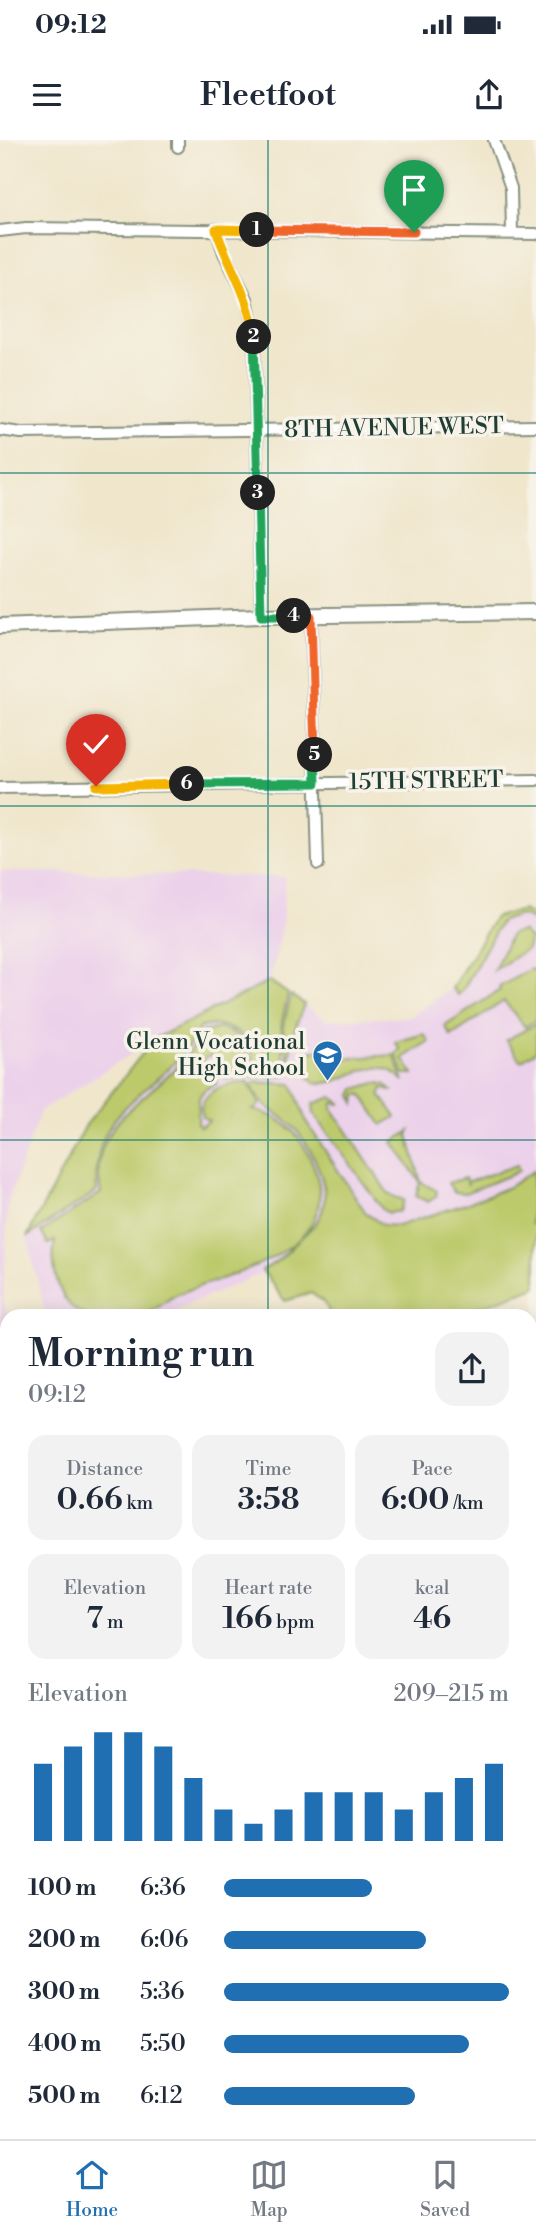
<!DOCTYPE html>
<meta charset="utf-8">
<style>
:root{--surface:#fff;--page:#f2f2f3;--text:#1f2937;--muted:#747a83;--line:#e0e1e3;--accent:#1f6fb2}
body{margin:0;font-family:"Libre Bodoni",serif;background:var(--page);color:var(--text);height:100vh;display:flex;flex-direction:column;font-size:26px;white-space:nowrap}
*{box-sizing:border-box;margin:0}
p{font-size:23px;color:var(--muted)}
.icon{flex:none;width:38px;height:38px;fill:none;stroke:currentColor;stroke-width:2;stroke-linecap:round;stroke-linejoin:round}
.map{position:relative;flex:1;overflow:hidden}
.panel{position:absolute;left:0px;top:1169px;width:537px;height:831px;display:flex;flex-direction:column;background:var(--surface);border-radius:21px 21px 0 0;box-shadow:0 4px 18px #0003}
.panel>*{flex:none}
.pin{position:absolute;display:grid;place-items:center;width:60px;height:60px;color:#fff;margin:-72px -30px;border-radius:50% 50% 50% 0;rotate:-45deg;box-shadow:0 0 7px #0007}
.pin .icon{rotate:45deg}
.km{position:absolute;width:35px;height:35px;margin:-18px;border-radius:50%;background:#222;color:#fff;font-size:19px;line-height:35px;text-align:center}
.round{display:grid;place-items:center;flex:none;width:74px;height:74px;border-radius:21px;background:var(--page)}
.headline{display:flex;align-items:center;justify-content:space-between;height:119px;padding:0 28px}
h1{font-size:38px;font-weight:600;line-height:52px}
.figures{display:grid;grid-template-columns:repeat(3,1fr);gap:10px;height:119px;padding:7px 28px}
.figures div{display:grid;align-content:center;border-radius:18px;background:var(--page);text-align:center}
.figures b{font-size:30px;font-weight:600}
.figures small{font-size:19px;font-weight:400}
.figures p{font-size:19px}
.chart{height:196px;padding:14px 28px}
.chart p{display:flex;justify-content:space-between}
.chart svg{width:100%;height:126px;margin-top:7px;stroke:var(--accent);stroke-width:6}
ul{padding:0 28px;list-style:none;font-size:23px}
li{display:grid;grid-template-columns:112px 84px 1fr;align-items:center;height:52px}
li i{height:18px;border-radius:9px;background:var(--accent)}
.status{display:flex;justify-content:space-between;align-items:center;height:49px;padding:0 35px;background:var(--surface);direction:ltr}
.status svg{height:19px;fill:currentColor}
header{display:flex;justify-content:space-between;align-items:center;height:91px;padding:0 28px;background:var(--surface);font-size:32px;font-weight:600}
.dock{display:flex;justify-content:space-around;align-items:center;height:98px;border-top:2px solid var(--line);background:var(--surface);font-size:19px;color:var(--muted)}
.dock a{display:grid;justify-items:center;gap:4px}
.dock .current{color:var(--accent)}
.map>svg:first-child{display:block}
</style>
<div class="status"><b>09:12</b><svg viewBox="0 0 49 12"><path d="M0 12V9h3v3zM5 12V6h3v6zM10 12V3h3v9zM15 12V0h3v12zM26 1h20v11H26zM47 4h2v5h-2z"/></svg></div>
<header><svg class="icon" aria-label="menu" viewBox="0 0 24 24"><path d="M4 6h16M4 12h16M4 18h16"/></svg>Fleetfoot<svg class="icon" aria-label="share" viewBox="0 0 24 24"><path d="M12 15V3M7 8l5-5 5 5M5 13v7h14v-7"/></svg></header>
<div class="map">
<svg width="536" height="1999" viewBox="0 0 536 1999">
<rect width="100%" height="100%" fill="#f7f3e8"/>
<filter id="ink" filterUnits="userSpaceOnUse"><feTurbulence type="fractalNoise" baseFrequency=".0143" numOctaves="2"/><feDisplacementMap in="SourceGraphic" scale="14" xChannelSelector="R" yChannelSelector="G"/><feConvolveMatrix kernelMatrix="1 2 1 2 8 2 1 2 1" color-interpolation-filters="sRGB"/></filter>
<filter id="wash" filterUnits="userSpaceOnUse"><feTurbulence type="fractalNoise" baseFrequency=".00686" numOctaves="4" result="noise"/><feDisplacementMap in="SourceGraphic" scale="28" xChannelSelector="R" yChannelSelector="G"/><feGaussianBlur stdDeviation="1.57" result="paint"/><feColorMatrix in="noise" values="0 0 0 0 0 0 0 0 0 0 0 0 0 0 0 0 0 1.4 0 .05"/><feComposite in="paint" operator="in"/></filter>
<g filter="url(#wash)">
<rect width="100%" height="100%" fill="#f0e6cc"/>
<!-- built -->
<path fill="#ecd1ea" d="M0 731 285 737 282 789 270 841 326 880 410 877 456 845 495 777 523 770 536 777V1147L477 1168 465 1176H331L325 1163 311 1153 285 1161 262 1133 182 1167 171 1176H46L27 1097 86 985 152 901 40 971 8 1062 3 1159 8 1176 7 1381 0 1383Z"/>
<!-- green -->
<path fill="#bdca6c" stroke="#6e8450" stroke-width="2" d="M523 770 536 777V781L521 775 501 781 463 850 458 855 452 848 495 777Z
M522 791 530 799 527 809 494 830 511 794Z
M531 829 536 832V880L525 887 504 861 451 896 445 886 500 850 499 847Z
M270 841 288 854 281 886 285 936 253 937C252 931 254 922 253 915 247 891 222 880 199 888 167 955 88 959 97 1051L27 1097 86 985 154 899Z
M291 855 304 864 292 897 289 926 283 887Z
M536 884V911L521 921 506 900Z
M220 888C243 893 256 915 248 937L225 939 219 920 213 916 206 917 202 923 211 938H216L217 944C192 952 200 964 198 984L200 987 209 981 203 977 201 969C205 948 230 943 248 942L260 965 253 970C280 975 297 991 309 1015 355 1107 241 1131 180 1153 167 1158 157 1171 143 1175 136 1178 125 1176 117 1176 109 1176 98 1178 90 1176 58 1170 50 1126 55 1101L48 1104 41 1092 101 1053C82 970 177 953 201 892Z
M424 894 429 901 403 918 413 934H404L396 914 400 909 395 902Z
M328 907 337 919 394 915 404 941C372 907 348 948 314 943L306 934 307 913Z
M253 942 292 944 307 983 366 1073 383 1085 398 1086 468 1063 509 1047 533 1031 531 1084H536V1147L477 1168 465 1176H331L325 1163 311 1153 285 1161 262 1130C276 1124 286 1114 296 1103 305 1094 316 1086 321 1074 332 1049 314 1012 298 992 283 973 264 972 252 947Z
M375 943 385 944 391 950 383 948 380 955 396 977 382 985 362 955 357 954 355 963 352 955 355 949Z
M332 957 342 964 333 963 332 968 389 1055 404 1060 400 1071 389 1073 383 1070 314 974 313 964Z
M410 991 408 995 421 1042 437 1051 436 1056 428 1062 416 1056 420 1042 393 1002Z
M517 1025 519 1030 513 1034 465 1053 454 1052 448 1043 465 1038 468 1045V1042Z"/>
</g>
<g filter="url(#ink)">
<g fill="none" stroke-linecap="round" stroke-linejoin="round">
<defs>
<path id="minor" d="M178 0V7
M494 0 511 48 512 93
M216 89 224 113 247 159 254 193 261 476
M0 91 26 88 536 94
M0 290 21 293 536 286
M311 476 318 724
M0 648 536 640"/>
<path id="tertiary" d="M0 486 261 476 536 472"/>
<path id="motorway" d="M530 1217 536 1215
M530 1256 536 1254
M0 1403 7 1401
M0 1442 7 1440"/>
</defs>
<!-- minor casing -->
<use href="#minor" stroke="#889280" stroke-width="14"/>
<!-- tertiary casing -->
<use href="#tertiary" stroke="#889280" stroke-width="18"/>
<!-- motorway casing -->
<use href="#motorway" stroke="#889280" stroke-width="23"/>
<!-- minor -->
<use href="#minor" stroke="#fff" stroke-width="10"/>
<!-- tertiary -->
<use href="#tertiary" stroke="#fff" stroke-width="14"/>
<!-- motorway -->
<use href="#motorway" stroke="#fff" stroke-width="19"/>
<!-- rail -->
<path stroke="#1f3d34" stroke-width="3.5" stroke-dasharray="10 5" stroke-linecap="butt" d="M530 1386 536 1384
M530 1405 536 1404
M0 1566 7 1564"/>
</g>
</g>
<g fill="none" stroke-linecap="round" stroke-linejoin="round" filter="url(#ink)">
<defs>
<path id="split-1" d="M257 90 414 92"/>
<path id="split-2" d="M254 197C251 157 228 126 216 89L257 90"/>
<path id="split-3" d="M254 197 258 353"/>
<path id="split-4" d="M258 353 261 476H294"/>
<path id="split-5" d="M294 476H311L315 615"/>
<path id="split-6" d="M187 644 316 643 315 615"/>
<path id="split-7" d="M96 646 187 644"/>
</defs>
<!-- split-1 casing -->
<use href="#split-1" stroke="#fff" stroke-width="14"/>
<!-- split-2 casing -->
<use href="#split-2" stroke="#fff" stroke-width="14"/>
<!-- split-3 casing -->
<use href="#split-3" stroke="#fff" stroke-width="14"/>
<!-- split-4 casing -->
<use href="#split-4" stroke="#fff" stroke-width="14"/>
<!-- split-5 casing -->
<use href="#split-5" stroke="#fff" stroke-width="14"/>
<!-- split-6 casing -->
<use href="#split-6" stroke="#fff" stroke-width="14"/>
<!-- split-7 casing -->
<use href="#split-7" stroke="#fff" stroke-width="14"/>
<!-- split-1 -->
<use href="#split-1" stroke="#f0652b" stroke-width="9"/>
<!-- split-2 -->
<use href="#split-2" stroke="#f5b400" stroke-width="9"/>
<!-- split-3 -->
<use href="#split-3" stroke="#22a559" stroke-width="9"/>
<!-- split-4 -->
<use href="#split-4" stroke="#22a559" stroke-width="9"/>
<!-- split-5 -->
<use href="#split-5" stroke="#f0652b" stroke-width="9"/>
<!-- split-6 -->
<use href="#split-6" stroke="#22a559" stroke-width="9"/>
<!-- split-7 -->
<use href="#split-7" stroke="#f5b400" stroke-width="9"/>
</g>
<!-- grid -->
<path fill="none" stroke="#0f766e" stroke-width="2" stroke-opacity="0.55" d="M268 0V1176M0 333H536M0 666H536M0 1000H536M0 1333H7M530 1333H536M0 1666H7M530 1666H536M268 1993V1999"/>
<!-- icons -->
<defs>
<symbol id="school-pin" viewBox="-11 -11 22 30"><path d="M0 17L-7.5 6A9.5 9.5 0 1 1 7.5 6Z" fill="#1f6fb2" stroke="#f7f3e8"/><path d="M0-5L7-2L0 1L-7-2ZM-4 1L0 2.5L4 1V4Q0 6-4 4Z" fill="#fff"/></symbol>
</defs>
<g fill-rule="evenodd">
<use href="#school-pin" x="310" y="898" width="35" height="47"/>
</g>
<g text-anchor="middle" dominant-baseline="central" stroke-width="7" stroke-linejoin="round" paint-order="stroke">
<!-- street labels -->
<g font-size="23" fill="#1f3d34" stroke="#f7f3e8">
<text transform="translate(394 288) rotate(-1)">8TH AVENUE WEST</text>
<text transform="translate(426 641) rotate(-1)">15TH STREET</text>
</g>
<!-- poi labels -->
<g font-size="23" fill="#1f3d34" stroke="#f7f3e8" text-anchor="end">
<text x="305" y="902">Glenn Vocational<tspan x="305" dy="26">High School</tspan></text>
</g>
</g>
</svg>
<div class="pin" style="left:414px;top:92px;background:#1e9e55"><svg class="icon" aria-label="arrive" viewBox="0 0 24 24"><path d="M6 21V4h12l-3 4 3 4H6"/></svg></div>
<div class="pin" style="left:96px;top:646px;background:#d93025"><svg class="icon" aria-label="check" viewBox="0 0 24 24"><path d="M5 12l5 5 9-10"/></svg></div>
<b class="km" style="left:257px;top:90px">1</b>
<b class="km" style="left:254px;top:197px">2</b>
<b class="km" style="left:258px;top:353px">3</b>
<b class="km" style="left:294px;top:476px">4</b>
<b class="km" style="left:315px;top:615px">5</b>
<b class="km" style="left:187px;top:644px">6</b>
<section class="panel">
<div class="headline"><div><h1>Morning run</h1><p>09:12</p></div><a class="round"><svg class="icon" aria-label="share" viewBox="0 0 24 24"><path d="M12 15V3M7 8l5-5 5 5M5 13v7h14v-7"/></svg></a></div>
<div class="figures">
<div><p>Distance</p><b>0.66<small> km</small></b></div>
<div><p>Time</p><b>3:58</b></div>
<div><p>Pace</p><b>6:00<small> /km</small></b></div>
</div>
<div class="figures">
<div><p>Elevation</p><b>7<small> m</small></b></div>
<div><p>Heart rate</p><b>166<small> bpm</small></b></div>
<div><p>kcal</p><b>46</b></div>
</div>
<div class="chart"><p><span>Elevation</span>209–215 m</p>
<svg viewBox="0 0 160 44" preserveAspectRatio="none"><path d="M5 44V17M15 44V11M25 44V6M35 44V6M45 44V11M55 44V22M65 44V33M75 44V38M85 44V33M95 44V27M105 44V27M115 44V27M125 44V33M135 44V27M145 44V22M155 44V17"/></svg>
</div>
<ul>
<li><b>100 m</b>6:36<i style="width:52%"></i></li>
<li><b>200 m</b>6:06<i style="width:71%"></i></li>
<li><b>300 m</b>5:36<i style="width:100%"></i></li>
<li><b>400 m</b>5:50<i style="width:86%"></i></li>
<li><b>500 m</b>6:12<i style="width:67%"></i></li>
</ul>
</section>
</div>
<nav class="dock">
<a class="current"><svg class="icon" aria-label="home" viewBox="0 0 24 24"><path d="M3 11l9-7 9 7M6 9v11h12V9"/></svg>Home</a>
<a><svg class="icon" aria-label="map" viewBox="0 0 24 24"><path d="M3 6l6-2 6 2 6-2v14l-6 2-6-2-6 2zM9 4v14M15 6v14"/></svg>Map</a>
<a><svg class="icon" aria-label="saved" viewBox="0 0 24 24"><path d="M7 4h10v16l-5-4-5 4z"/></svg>Saved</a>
</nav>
